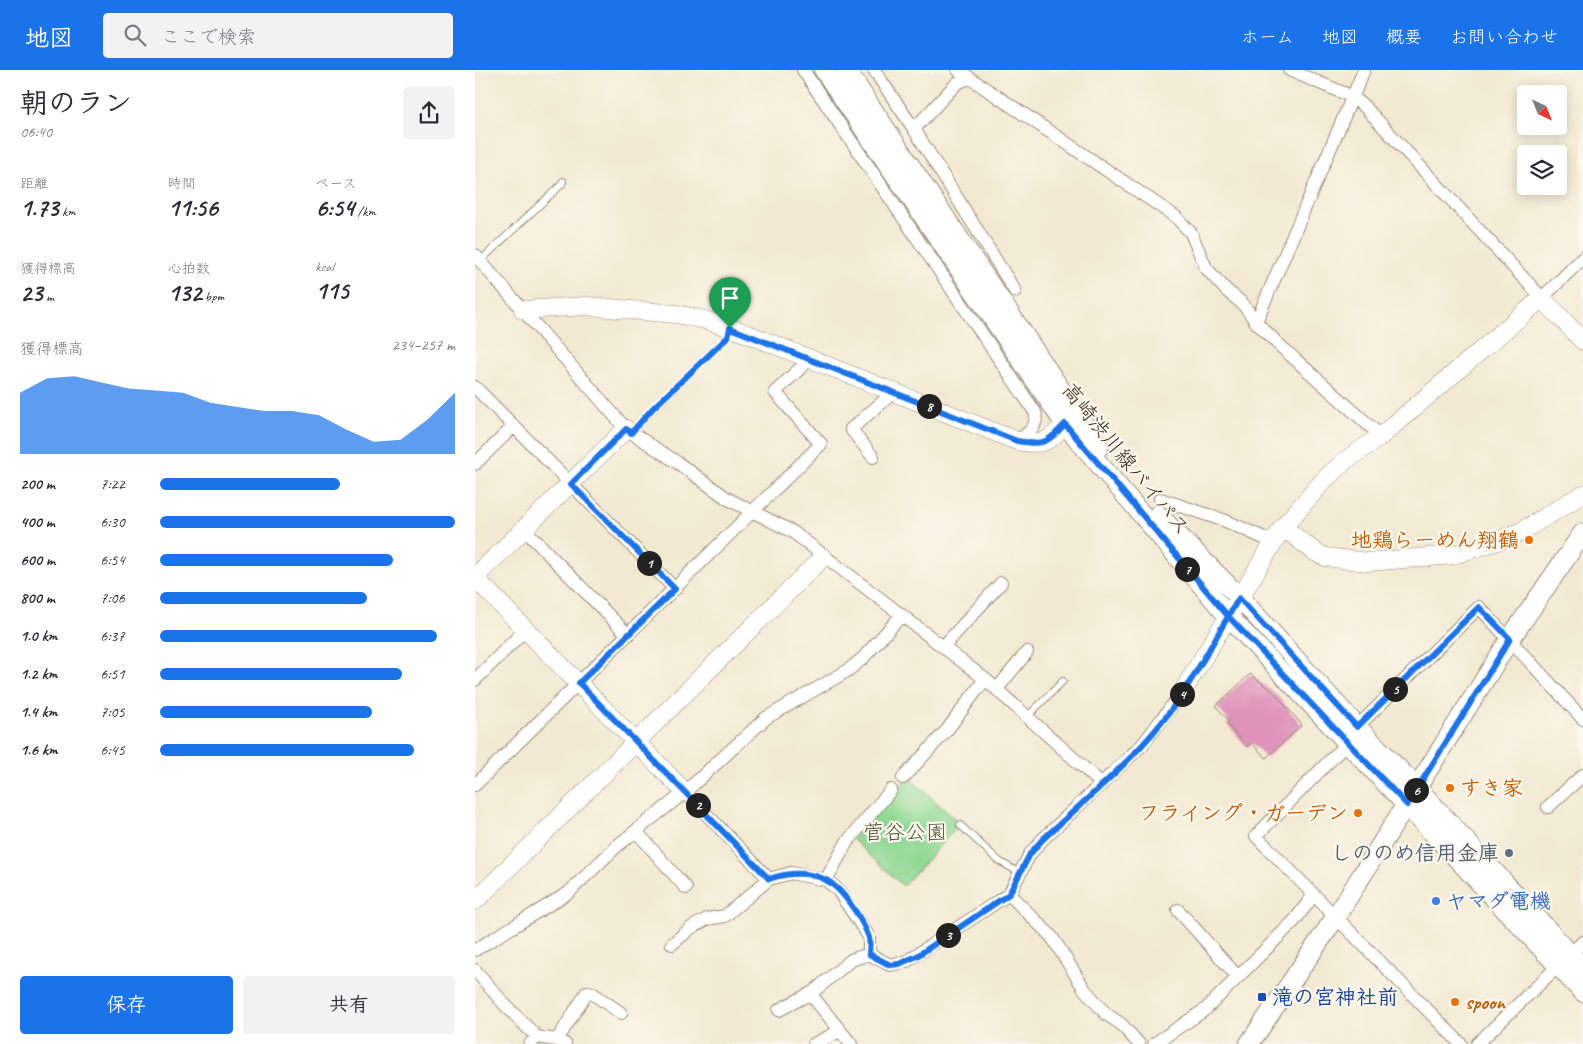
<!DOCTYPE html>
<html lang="ja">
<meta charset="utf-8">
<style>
:root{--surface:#fff;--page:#f2f2f3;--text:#2b2b33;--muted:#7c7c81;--accent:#1a73e8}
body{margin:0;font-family:Caveat,"Klee One",sans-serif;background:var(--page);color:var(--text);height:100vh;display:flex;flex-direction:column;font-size:19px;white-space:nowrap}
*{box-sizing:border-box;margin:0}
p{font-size:16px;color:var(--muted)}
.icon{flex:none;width:28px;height:28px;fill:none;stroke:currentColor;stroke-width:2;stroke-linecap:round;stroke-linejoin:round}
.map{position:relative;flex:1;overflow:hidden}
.panel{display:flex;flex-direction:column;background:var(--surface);width:475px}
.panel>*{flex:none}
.needle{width:32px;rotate:137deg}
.controls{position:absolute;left:1042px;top:15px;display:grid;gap:10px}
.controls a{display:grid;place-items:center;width:50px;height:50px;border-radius:5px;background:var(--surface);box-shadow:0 2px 12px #0003;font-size:25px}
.pin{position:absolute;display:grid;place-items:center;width:42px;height:42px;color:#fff;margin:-51px -21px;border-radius:50% 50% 50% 0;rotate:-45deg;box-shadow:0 0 5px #0007}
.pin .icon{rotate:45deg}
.km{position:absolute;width:25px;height:25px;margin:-12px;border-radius:50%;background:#222;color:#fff;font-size:14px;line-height:25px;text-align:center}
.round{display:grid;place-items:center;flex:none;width:52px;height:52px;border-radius:5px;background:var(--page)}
.overview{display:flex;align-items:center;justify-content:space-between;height:85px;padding:0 20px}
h1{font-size:28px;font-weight:800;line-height:38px}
.figures{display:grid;grid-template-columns:repeat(3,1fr);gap:8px;height:85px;padding:5px 20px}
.figures div{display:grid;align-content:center}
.figures b{font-size:25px;font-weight:800}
.figures small{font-size:14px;font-weight:400}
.figures p{font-size:14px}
.chart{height:140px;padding:10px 20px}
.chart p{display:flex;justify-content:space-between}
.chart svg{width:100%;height:90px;margin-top:5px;fill:var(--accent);opacity:.7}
.button{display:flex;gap:10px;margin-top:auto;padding:10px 20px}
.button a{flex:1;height:58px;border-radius:5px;background:var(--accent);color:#fff;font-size:20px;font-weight:800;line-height:58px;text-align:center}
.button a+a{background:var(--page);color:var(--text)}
ul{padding:0 20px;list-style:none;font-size:16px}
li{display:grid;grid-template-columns:80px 60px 1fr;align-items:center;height:38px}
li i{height:12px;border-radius:6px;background:var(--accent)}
header{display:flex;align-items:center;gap:30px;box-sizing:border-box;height:70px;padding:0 25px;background:var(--accent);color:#fff}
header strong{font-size:24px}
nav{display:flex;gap:28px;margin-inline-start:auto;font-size:18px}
.search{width:350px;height:45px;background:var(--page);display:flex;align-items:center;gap:12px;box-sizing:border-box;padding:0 18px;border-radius:5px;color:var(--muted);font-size:19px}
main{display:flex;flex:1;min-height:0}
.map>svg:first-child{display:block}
</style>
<header>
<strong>地図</strong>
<div class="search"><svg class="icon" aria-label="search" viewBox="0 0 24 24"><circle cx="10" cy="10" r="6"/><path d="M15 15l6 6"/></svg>ここで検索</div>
<nav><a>ホーム</a><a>地図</a><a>概要</a><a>お問い合わせ</a></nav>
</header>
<main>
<section class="panel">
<div class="overview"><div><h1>朝のラン</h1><p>06:40</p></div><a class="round"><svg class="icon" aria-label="share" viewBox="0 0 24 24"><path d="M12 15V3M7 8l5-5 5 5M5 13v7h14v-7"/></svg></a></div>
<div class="figures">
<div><p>距離</p><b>1.73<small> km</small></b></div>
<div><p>時間</p><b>11:56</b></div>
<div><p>ペース</p><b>6:54<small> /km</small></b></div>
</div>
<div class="figures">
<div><p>獲得標高</p><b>23<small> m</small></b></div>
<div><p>心拍数</p><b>132<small> bpm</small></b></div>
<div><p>kcal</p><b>115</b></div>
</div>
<div class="chart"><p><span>獲得標高</span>234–257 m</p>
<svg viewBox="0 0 160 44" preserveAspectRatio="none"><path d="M0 44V14L10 7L20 6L30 9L40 12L50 13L60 14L70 19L80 21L90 23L100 23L110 25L120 32L130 38L140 37L150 27L160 14V44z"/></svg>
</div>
<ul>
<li><b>200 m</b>7:22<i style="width:61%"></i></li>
<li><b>400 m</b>6:30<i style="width:100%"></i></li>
<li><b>600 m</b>6:54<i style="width:79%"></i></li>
<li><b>800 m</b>7:06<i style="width:70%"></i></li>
<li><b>1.0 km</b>6:37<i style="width:94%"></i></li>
<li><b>1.2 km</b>6:51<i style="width:82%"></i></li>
<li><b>1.4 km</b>7:05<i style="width:72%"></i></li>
<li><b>1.6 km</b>6:45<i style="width:86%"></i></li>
</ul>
<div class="button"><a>保存</a><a>共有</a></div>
</section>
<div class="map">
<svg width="1108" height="974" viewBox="0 0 1108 974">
<rect width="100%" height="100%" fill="#fbf7ec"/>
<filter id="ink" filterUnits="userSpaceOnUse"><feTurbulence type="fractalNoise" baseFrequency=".02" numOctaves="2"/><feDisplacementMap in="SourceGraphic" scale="10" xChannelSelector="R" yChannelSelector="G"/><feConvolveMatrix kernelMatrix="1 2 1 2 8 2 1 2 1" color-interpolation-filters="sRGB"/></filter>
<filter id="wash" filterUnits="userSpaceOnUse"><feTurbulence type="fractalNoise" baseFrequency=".0096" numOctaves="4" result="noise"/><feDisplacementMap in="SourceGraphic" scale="20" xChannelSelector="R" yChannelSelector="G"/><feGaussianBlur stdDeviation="1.12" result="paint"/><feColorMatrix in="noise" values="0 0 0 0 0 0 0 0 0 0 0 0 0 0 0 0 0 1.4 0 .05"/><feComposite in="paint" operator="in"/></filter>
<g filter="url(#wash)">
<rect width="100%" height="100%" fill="#f3e9d2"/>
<!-- green -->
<path fill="#8fd893" stroke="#658158" d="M434 707 485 754 428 816 377 769Z"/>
<g id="blocks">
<!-- building -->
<path fill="#df93bb" d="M775 604 800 623 827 655 791 688 777 673 772 677 752 654 754 651 741 636Z"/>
</g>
</g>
<g filter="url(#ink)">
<use href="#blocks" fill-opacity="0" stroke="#978a78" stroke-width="1"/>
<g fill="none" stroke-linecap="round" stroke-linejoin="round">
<defs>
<path id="lane" d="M5 191 87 114 88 111
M156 363 179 338 253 267 255 260
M552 647 588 611
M485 755 524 791 545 803"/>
<path id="street" d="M328 0 560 342C564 357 552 364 542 371
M399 0 439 59 540 221
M483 0 701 147 716 163 731 198 751 220 768 234 781 252 803 274 906 366
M814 0 878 27 890 37 1067 228 1108 188
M439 59 482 13 494 8
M0 185 151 359 203 393 253 429 318 462 510 609 627 714
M781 252 889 0
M0 317 200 519
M398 387 376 359 419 322
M0 394 39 356
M685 429 751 451 800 473
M50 460 153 565
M468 577 526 513
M0 610 51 559
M522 619 552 582
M882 657 1004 537 1108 649
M872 673 781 766 986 974
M428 708 472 660 510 609
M0 715 346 374 300 322 335 289
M210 722 291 648 372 601 387 589 426 546
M1073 737 1108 705
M161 761 211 818
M351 810 372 772 416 720
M534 824 577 867 610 920 631 944 646 954 664 974
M703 840 762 906
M197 874 216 858 232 849 250 846 294 809 316 803 351 810 362 819 394 867V884L415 895 432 891 534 824 555 784 567 770 668 674 706 624
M0 880 93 823 142 776 210 722 294 809
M1095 884 1108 872
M0 900 30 935 62 967
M304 940 338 922
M82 970 112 922 117 923 146 943
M55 974 62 967 82 970 90 974
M339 974 365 961
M376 974 338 927V922L376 890 394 884
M679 974 731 939 820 850 838 826
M1002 974 1084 895"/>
<path id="secondary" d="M48 240 111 236 201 244 230 250 265 261 542 371C568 375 572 374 590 354
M808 457 840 482 850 487 893 492 978 485 1023 471 1047 461 1108 424
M0 507 151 359
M0 508 210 722
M706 624 808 457 850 409 871 390 906 366 1067 228 1108 271
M0 831 348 487"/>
<path id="primary" d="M349 0 590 354 753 546 1108 922
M371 0 624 377
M683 445 765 528 882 657 942 718 1108 898
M774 974 860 848 1035 569 1108 463"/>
</defs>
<!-- lane casing -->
<use href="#lane" stroke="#978a78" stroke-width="8"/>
<!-- street casing -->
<use href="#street" stroke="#978a78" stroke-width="14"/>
<!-- secondary casing -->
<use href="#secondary" stroke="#978a78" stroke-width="19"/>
<!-- primary casing -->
<use href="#primary" stroke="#978a78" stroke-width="21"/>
<!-- lane -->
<use href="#lane" stroke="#fff" stroke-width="6"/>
<!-- street -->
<use href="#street" stroke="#fff" stroke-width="12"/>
<!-- secondary -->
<use href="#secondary" stroke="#fff" stroke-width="18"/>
<!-- primary -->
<use href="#primary" stroke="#fff" stroke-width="19"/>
</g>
</g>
<g fill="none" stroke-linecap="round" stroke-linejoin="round" filter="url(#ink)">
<defs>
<path id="route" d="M255 258 253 267 178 338 156 363 151 359 96 414 200 519 104 613 294 809C312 803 333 801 351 810 368 819 386 848 393 865 396 871 394 879 394 884L415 895 424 894 442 886 534 824 555 784 567 770C608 732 653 695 687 652 717 614 739 569 764 528L882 657 1004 537 1035 569 932 735 753 546 590 354C572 374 568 375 542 371L255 258"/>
</defs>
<!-- route casing -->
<use href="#route" stroke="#fff" stroke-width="10"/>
<!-- route -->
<use href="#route" stroke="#1a73e8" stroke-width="6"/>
</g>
<!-- markers -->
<g fill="#e8710a" stroke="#fbf7ec" stroke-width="2">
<circle cx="1054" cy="470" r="5"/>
<circle cx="975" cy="718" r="5"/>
<circle cx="883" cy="743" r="5"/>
<circle cx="980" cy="932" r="5"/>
</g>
<circle fill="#5c6f8a" stroke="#fbf7ec" stroke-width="2" cx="1034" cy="783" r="5"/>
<circle fill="#3f7fe0" stroke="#fbf7ec" stroke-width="2" cx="961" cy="831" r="5"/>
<rect fill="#1a4fb4" stroke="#fbf7ec" stroke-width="2" x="782" y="922" width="10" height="10" rx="2.5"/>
<g text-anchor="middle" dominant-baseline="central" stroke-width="4.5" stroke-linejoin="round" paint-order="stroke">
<!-- street labels -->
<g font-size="21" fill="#3b2a1e" stroke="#fbf7ec">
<text transform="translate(651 389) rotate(51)">高崎渋川線バイパス</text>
</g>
<!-- food labels -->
<g font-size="21" font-weight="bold" fill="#c56008" stroke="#fbf7ec" text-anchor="end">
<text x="1044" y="470">地鶏らーめん翔鶴</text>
<text x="985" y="718" text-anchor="start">すき家</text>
<text x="873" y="743">フライング・ガーデン</text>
<text x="990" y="932" text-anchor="start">spoon</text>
</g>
<!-- park labels -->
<g font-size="21" fill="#50563b" stroke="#fbf7ec">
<text x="430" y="762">菅谷公園</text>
</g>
<!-- service labels -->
<g font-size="21" font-weight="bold" fill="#4e5e75" stroke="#fbf7ec" text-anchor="end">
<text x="1024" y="783">しののめ信用金庫</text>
</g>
<!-- shop labels -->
<g font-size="21" font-weight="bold" fill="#366cbe" stroke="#fbf7ec" text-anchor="start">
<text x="971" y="831">ヤマダ電機</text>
</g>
<!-- transit labels -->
<g font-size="21" font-weight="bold" fill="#164399" stroke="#fbf7ec" text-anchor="start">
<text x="797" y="927">滝の宮神社前</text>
</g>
</g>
</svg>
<div class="controls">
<a><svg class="needle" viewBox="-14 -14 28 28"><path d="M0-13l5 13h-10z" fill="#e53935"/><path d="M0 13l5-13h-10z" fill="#7c7c81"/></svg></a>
<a><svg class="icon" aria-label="layers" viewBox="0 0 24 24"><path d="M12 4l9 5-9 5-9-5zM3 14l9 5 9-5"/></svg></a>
</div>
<div class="pin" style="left:255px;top:258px;background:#1e9e55"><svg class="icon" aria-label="arrive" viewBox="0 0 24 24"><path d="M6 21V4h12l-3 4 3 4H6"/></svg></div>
<b class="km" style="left:174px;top:493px">1</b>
<b class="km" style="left:223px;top:735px">2</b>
<b class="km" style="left:473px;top:865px">3</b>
<b class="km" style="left:707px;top:624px">4</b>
<b class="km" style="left:920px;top:619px">5</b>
<b class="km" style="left:941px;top:720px">6</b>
<b class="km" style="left:712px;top:499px">7</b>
<b class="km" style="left:454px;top:336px">8</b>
</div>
</main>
